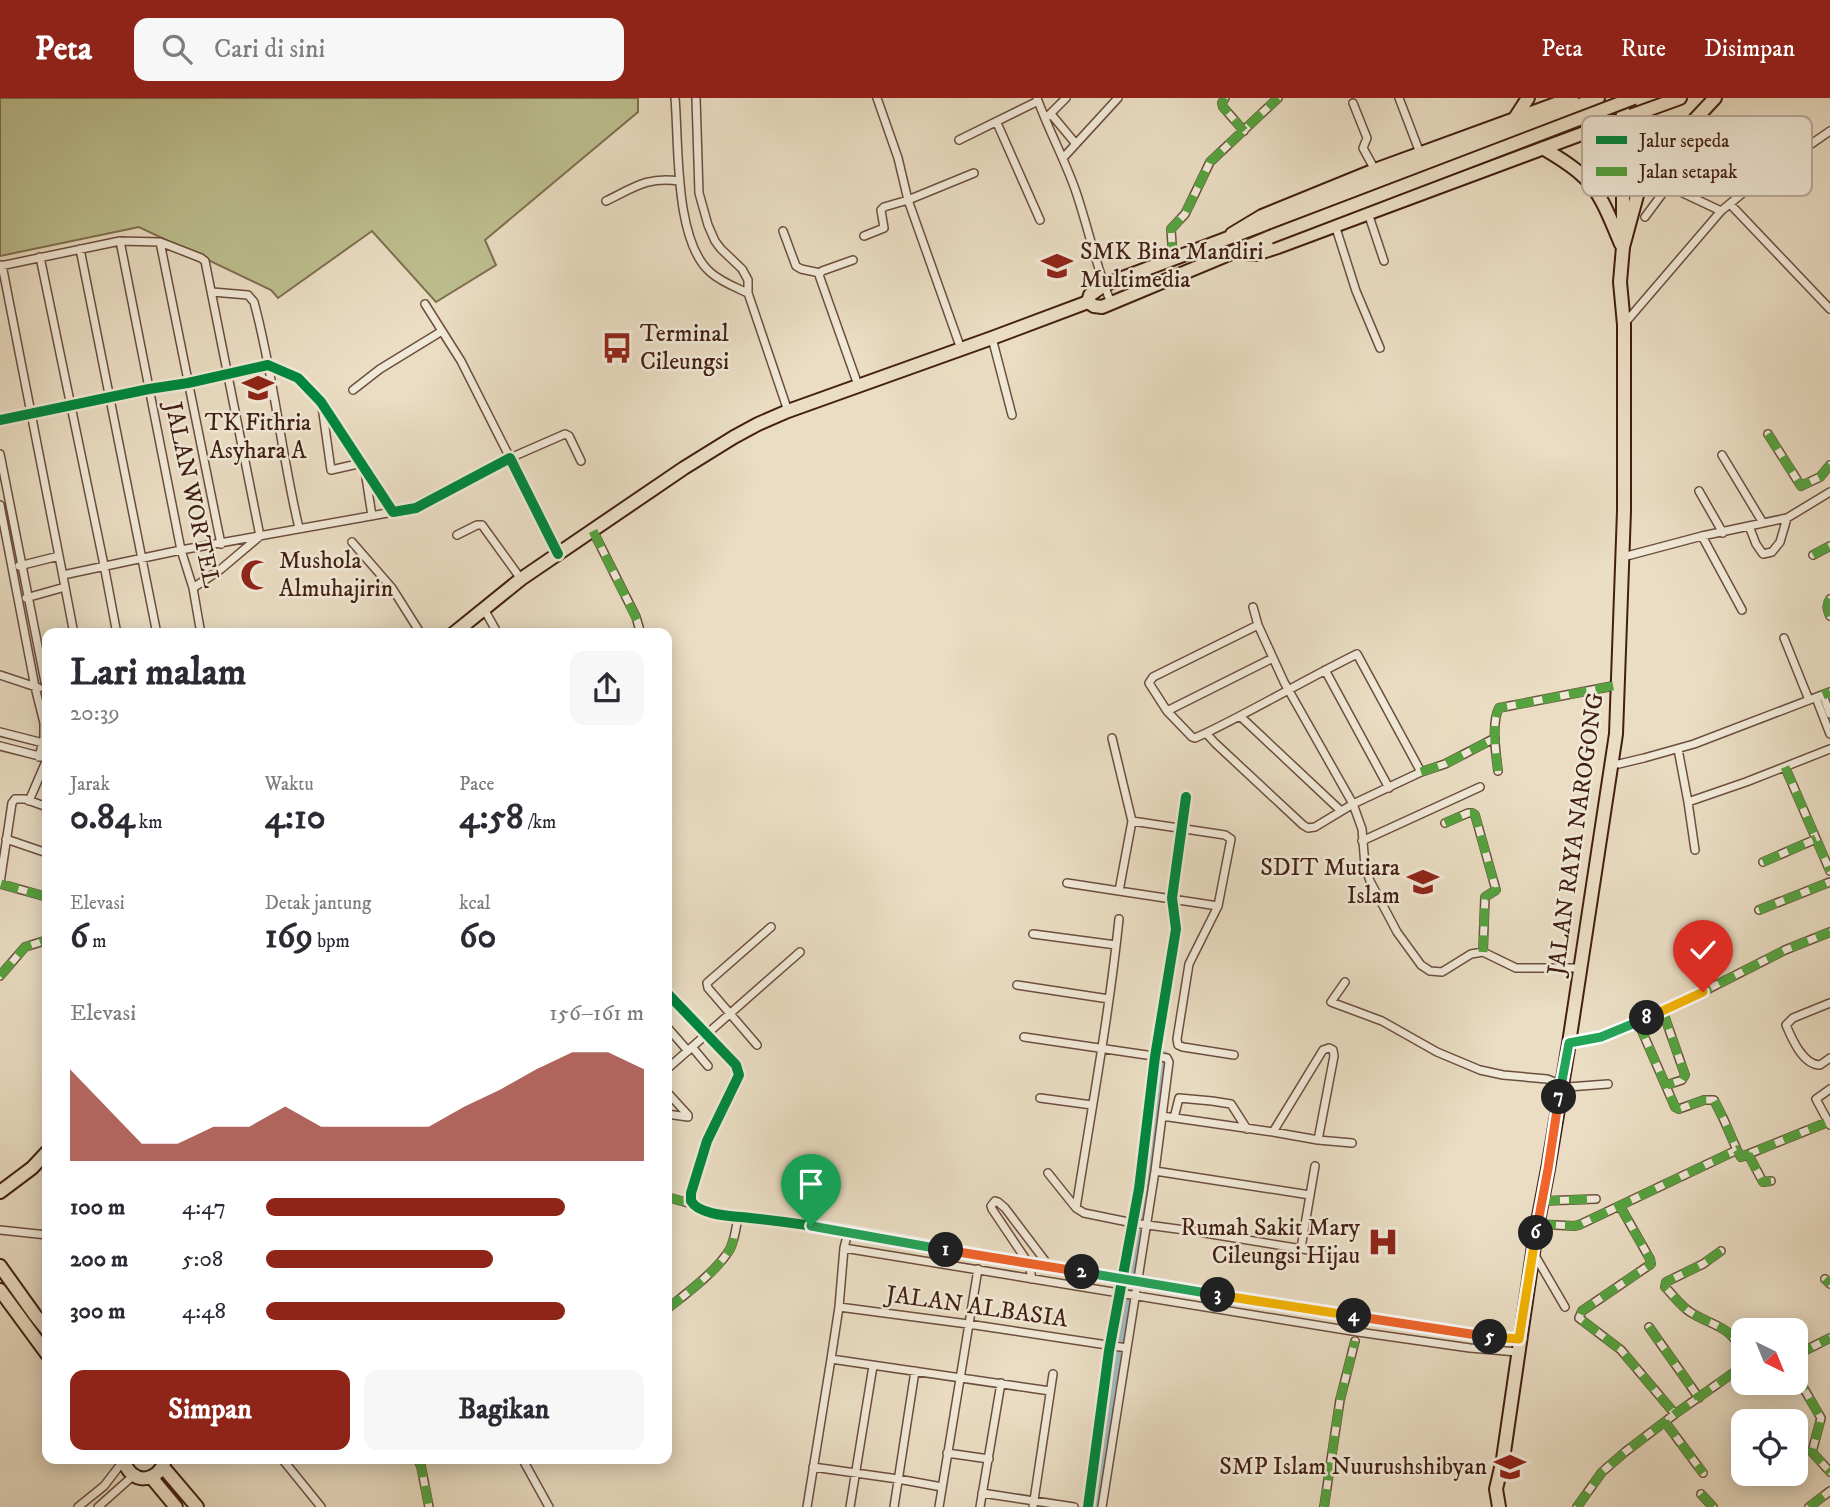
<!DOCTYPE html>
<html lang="id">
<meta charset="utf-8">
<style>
:root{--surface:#fff;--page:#f7f7f7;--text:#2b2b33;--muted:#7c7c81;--accent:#8f2418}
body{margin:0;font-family:"IM FELL DW Pica",serif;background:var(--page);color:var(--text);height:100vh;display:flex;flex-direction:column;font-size:26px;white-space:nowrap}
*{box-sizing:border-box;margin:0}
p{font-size:23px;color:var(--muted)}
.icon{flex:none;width:38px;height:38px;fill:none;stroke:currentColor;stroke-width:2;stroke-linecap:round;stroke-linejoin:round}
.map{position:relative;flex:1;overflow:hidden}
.sheet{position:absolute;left:42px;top:530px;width:630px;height:836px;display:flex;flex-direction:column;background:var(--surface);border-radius:14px;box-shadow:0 4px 18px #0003}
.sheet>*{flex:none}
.needle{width:46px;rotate:137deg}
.fabs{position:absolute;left:1731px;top:1220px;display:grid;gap:14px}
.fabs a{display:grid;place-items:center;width:77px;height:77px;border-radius:14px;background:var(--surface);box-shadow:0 4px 18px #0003;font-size:35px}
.pin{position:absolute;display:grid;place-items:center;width:60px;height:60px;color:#fff;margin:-72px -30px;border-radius:50% 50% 50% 0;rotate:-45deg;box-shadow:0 0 7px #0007}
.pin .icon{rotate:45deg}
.km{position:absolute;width:35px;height:35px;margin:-18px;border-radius:50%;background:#222;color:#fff;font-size:19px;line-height:35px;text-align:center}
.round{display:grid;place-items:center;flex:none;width:74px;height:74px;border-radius:14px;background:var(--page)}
.overview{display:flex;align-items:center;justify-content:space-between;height:119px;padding:0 28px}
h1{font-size:38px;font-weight:700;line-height:52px}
.metrics{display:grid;grid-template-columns:repeat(3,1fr);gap:10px;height:119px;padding:7px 28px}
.metrics div{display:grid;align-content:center}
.metrics b{font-size:35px;font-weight:700}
.metrics small{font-size:19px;font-weight:400}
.metrics p{font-size:19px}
.chart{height:196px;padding:14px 28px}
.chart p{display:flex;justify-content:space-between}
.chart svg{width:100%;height:126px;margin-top:7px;fill:var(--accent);opacity:.7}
.button{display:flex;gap:14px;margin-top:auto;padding:14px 28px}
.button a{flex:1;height:80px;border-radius:14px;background:var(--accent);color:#fff;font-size:28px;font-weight:700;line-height:80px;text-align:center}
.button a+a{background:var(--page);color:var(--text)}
ul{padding:0 28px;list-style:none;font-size:23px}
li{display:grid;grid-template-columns:112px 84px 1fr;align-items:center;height:52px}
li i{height:18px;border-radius:9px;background:var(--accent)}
header{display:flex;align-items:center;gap:42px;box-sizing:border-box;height:98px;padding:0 35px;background:var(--accent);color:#fff}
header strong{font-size:33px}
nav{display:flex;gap:38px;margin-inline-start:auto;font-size:24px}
.search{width:490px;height:63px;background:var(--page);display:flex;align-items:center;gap:18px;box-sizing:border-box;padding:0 24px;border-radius:14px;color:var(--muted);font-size:26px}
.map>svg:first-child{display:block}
</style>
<header>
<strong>Peta</strong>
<div class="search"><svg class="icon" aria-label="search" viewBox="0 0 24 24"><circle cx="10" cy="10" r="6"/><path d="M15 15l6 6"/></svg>Cari di sini</div>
<nav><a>Peta</a><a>Rute</a><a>Disimpan</a></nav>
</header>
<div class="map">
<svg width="1830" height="1409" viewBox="0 0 1830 1409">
<rect width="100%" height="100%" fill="#eaddc3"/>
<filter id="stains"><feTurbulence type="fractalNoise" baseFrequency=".00286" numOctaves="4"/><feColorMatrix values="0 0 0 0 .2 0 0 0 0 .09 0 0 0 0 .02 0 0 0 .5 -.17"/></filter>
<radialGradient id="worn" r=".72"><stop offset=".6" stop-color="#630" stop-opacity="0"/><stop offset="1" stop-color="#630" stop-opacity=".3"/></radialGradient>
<!-- green -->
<path fill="#bdbf8f" stroke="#806f50" stroke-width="2" d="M0 0H638V14L485 142 496 167 436 204 372 133 278 200 271 192 139 129 0 158Z"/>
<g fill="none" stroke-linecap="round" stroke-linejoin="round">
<!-- river -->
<path stroke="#9eb8bf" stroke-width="16" d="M1094 1409 1163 961"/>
<defs>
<path id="minor" d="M675 0C679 45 674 142 710 174 721 184 735 189 748 195
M696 0 699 95 708 127 715 143 721 151 742 171 748 182V195L788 313
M877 0 898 60 908 102 961 251
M1037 0C1048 31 1064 60 1075 91 1088 128 1096 169 1111 205
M1225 0 1222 5 1223 9 1244 33
M1399 0 1420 55
M1353 5 1367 40 1363 50 1375 72
M1051 16 1076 46
M1047 19 1066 0
M997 25 1040 122
M959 42 1038 3
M1063 60 1118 0
M1647 78 1721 113
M606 103C633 90 648 78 679 83
M1730 106 1830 211
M1368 115 1384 163
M1645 119 1668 88
M1335 127 1356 193 1380 250
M783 133 796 168 801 171 820 175
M864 138 884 130 881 112 884 109 908 102 974 75
M120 143 181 452 193 490 201 536
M160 144 221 446
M80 151 157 536
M40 159 104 467 117 536
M1173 161 1171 131 1185 116 1210 64 1278 0
M853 162 822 173 819 177 858 287
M2 167 59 458
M0 168 120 143 160 144 201 160 205 163 260 438 221 471 193 490
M212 194 248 197 254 204C274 278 281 355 299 430
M425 206 461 263 510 360 565 336 569 338 581 363
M1625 225 1721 113 1755 85 1830 33
M992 240 1012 317
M353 292 380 271 442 233
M322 308 331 372 362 365
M0 322 149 291 188 285 268 267 298 280 321 304 393 414 416 410 510 360 558 456
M1768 336 1801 388 1820 379 1830 367
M0 356 47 594
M1722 357 1763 425
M365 373 372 418
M1699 393 1723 435
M0 407 35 589 44 625V640L39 659
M1749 428 1787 420 1830 394
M593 433 636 519 641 536
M457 437 477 427H482L521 481
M1702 438 1742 512
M352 444 392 490 421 536
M1813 457 1830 448
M1623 459 1702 438 1749 428 1756 446 1763 456 1772 454 1780 444 1787 420
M19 468 59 458 65 489 26 500
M63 477 181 452 393 414
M65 489 74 536
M1830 501C1826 507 1827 511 1830 518
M1253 509 1258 527 1284 584 1353 706 1362 731 1365 768 1370 783 1397 834 1421 867 1430 873 1442 874 1471 856 1483 854 1516 870H1579
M484 511 498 536
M1258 527 1153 579 1149 585 1167 613 1192 639 1195 640 1206 635 1215 645 1303 727 1308 730 1315 729 1353 706 1421 674 1445 666 1495 640
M1784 540 1809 602
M1325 572 1389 690
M0 577 39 590
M1823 597 1830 616
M1816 600 1830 636
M1167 613 1273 560
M1241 619 1341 713
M0 634 47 646
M1206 635C1258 610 1306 581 1357 556L1421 674
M1112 640 1132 723 1225 737 1231 741 1218 808 1189 866 1177 941 1178 947 1183 949 1234 957
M0 648 47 660
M1678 651 1688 704
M1611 665 1619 666 1644 660 1694 646 1830 594
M1785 669 1830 773
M1498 673C1496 656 1491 625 1499 610L1618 587
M29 703 47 661
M1132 723 1119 793 1218 808
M1445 725 1468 715H1472L1475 717 1496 792 1485 799 1483 854
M6 741 47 755
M1362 743 1480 689
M1695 752 1688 704 1746 684 1830 651
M1763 764 1816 741
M0 785 12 705 15 701H25L47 709
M1067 785 1119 793
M1 786 47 799
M1759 812 1830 784
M1033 836 1116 847
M0 878 25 849 47 842
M1345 884 1331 904 1382 923 1437 954 1480 972 1503 977 1547 981 1568 989 1608 986
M1017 887 1109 901
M667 895 736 967 739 977 707 1043 691 1095V1103C700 1118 734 1118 750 1120 844 1130 936 1150 1029 1166L1049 1168 1138 1185 1481 1238 1519 1241
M1830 905 1793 920 1786 927C1792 941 1803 967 1820 967L1830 960
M1663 914 1685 977 1682 982 1667 987
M1638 924 1675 1009 1679 1011 1704 1002H1714L1724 1022 1737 1052
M667 929 688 953
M1024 939 1167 960 1169 964 1155 1073 1102 1409
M1569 945 1601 939 1663 914 1785 852 1830 834
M757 947 708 890 707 885 771 829
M692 949 708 968
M667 971 800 854
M667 994 688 1017V1019
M1040 1000 1092 1007
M667 1016 688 1019
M1162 1018 1273 1034 1318 1042 1352 1045
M1174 1020 1179 1000 1212 1003 1231 1006 1247 1031
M1830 1027 1816 1001 1830 991
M1273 1034 1323 952 1329 950 1333 952 1334 958 1318 1042
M1748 1056 1763 1084 1771 1083
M1155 1073 1310 1097
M1048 1075 1076 1110 1084 1115 1133 1125 1192 1133 1321 1154
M667 1099 692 1106
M1542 1103 1596 1101
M1620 1108 1650 1161 1651 1166 1582 1213 1579 1220 1621 1252 1675 1316
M1076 1110C1091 1014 1109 918 1119 821
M1538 1126 1574 1128 1579 1127 1737 1052 1741 1059 1828 1024
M0 1132 47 1137
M844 1150 1358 1234 1470 1250 1517 1254
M1301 1150 1315 1068
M1721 1153 1703 1166 1666 1184 1665 1189C1673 1197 1681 1208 1690 1214 1714 1229 1731 1227 1743 1256
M1533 1154 1565 1209
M1032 1181 1029 1166 992 1111 991 1108 995 1103 998 1104 1005 1110 1049 1168
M1825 1181 1830 1186
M839 1209 968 1226 1127 1250
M667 1211C686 1196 718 1172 730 1151 735 1141 736 1129 738 1119
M1649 1229 1699 1300
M1796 1257 1830 1240
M831 1261 839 1209 844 1150 848 1134
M1796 1277 1821 1320 1812 1354 1830 1374
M1665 1324 1703 1375
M947 1355 989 1361
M283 1362 321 1409
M418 1362 421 1368 429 1409
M523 1362 549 1409
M813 1369 898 1381 942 1389
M982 1395 1074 1409
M1701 1396 1713 1409
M78 1409 104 1388 124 1362
M98 1409 134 1377
M807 1409 831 1261 1050 1293
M850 1409 873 1268
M894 1409 915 1273
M939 1409 978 1171
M980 1409 1001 1285
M1033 1409 1053 1276
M1088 1409 1109 1253 1139 1091 1155 959 1176 831 1172 800 1186 699
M1324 1409 1340 1302 1355 1243
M1577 1409 1602 1374 1625 1354 1675 1316 1743 1268
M1809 1409 1830 1393"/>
<path id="primary" d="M1515 20 1528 0
M1543 50C1557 59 1572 67 1584 79 1602 96 1611 123 1621 146
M1232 136 1262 118 1375 72 1572 0
M1233 154 1256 156 1278 149 1622 21
M453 536 521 481 684 370 734 339 758 326 788 313 992 240 1088 204
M0 1094 32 1070 47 1054
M0 1168 35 1217 47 1232
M0 1192 47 1256
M124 1362C130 1387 158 1386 165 1362
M163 1369 197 1409
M151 1379 176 1409
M1499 1409 1496 1391 1503 1361 1536 1134 1548 1071 1569 945 1616 636 1624 413V227L1620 184 1623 149V0"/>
<path id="trunk" d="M1622 21 1680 0
M1270 139 1102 209 1094 208 1088 204 1090 197 1104 187 1598 0
M1623 149 1639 90 1672 46 1715 0"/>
</defs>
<!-- minor casing -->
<use href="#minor" stroke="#6c4e3e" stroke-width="10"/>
<!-- primary casing -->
<use href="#primary" stroke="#421f12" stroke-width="16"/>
<!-- trunk casing -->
<use href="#trunk" stroke="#421f12" stroke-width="16"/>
<!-- minor -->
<use href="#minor" stroke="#f1e9d8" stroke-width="7"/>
<!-- primary -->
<use href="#primary" stroke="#eaddc3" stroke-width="12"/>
<!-- trunk -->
<use href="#trunk" stroke="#eaddc3" stroke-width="12"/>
<defs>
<path id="trunk-bridge" d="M1270 139 1634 0"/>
</defs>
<!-- trunk-bridge casing -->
<use href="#trunk-bridge" stroke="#421f12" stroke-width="16" stroke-linecap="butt"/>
<!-- trunk-bridge -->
<use href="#trunk-bridge" stroke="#eaddc3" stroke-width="12"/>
<!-- quiet -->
<path stroke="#55a23f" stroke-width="9" stroke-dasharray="18 9" stroke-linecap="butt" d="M1225 0 1222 5 1223 9 1244 33
M1173 162 1171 131 1185 116 1210 64 1278 0
M1768 336 1801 388 1820 379 1830 367
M593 433 637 522
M1813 457 1830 448
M1830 501C1826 507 1827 511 1830 518
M1823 597 1830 594
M1785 669 1830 773
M1498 673C1496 656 1491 625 1499 610L1618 587
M1421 674 1445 666 1495 640
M1445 725 1468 715H1472L1475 717 1496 792 1485 799 1483 854
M1763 764 1816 741
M1 786 47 799
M1759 812 1830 784
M0 878 25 849 47 842
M1663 914 1685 977 1682 982 1667 987
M1638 924 1675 1009 1679 1011 1704 1002H1714L1724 1022 1737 1052
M1569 945 1601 939 1663 914 1785 852 1830 834
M1748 1056 1763 1084 1771 1083
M667 1099 692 1106
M1542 1103 1596 1101
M1620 1108 1650 1161 1651 1166 1582 1213 1579 1220 1621 1252 1675 1316
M1538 1126 1574 1128 1579 1127 1737 1052 1741 1059 1828 1024
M1721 1153 1703 1166 1666 1184 1665 1189C1673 1197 1681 1208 1690 1214 1714 1229 1731 1227 1743 1256
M1825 1181 1830 1186
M667 1211C685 1197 721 1170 731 1149 733 1144 734 1139 735 1133
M1649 1229 1699 1300
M1796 1257 1830 1240
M1796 1277 1821 1320 1812 1354 1830 1374
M1665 1324 1703 1375
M418 1362 421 1368 429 1409
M1701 1396 1713 1409
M1324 1409 1340 1302 1355 1243
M1577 1409 1602 1374 1625 1354 1675 1316 1743 1268
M1809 1409 1830 1393"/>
<defs>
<path id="cycleway" d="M0 322 149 291 188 285 268 267 298 280 321 304 393 414 416 410 510 360 558 456
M667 895 736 967 739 977 707 1043 691 1095V1103C700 1118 734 1118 750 1120 844 1130 936 1150 1029 1166L1049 1168 1138 1185 1481 1238 1519 1241
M1088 1409 1109 1253 1139 1091 1155 959 1176 831 1172 800 1186 699"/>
</defs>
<!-- cycleway casing -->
<use href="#cycleway" stroke="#f1e9d8" stroke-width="15"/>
<!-- cycleway -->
<use href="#cycleway" stroke="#00873e" stroke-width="10"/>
</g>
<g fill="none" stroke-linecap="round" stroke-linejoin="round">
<defs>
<path id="split-1" d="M811 1128 946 1152"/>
<path id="split-2" d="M946 1152 1082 1174"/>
<path id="split-3" d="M1082 1174 1218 1197"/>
<path id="split-4" d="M1218 1197 1354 1218"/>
<path id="split-5" d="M1354 1218 1490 1239"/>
<path id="split-6" d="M1490 1239 1519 1241 1536 1135"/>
<path id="split-7" d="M1536 1135 1548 1071 1559 999"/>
<path id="split-8" d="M1559 999 1569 945 1601 939 1647 920"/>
<path id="split-9" d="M1647 920 1703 894"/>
</defs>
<!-- split-1 casing -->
<use href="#split-1" stroke="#fff" stroke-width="14"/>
<!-- split-2 casing -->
<use href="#split-2" stroke="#fff" stroke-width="14"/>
<!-- split-3 casing -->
<use href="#split-3" stroke="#fff" stroke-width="14"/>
<!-- split-4 casing -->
<use href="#split-4" stroke="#fff" stroke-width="14"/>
<!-- split-5 casing -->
<use href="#split-5" stroke="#fff" stroke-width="14"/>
<!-- split-6 casing -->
<use href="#split-6" stroke="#fff" stroke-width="14"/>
<!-- split-7 casing -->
<use href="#split-7" stroke="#fff" stroke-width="14"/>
<!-- split-8 casing -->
<use href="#split-8" stroke="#fff" stroke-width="14"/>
<!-- split-9 casing -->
<use href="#split-9" stroke="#fff" stroke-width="14"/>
<!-- split-1 -->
<use href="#split-1" stroke="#22a559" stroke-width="9"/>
<!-- split-2 -->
<use href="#split-2" stroke="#f0652b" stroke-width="9"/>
<!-- split-3 -->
<use href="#split-3" stroke="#22a559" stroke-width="9"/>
<!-- split-4 -->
<use href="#split-4" stroke="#f5b400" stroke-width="9"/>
<!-- split-5 -->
<use href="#split-5" stroke="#f0652b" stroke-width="9"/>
<!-- split-6 -->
<use href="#split-6" stroke="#f5b400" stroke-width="9"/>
<!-- split-7 -->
<use href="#split-7" stroke="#f0652b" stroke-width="9"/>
<!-- split-8 -->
<use href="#split-8" stroke="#22a559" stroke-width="9"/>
<!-- split-9 -->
<use href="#split-9" stroke="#f5b400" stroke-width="9"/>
</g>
<!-- icons -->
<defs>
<symbol id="school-bare" viewBox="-9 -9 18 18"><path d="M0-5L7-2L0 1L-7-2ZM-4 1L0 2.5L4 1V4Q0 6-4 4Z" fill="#8f2418" stroke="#f1e9d8" stroke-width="2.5" paint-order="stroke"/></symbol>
<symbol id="bus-bare" viewBox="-9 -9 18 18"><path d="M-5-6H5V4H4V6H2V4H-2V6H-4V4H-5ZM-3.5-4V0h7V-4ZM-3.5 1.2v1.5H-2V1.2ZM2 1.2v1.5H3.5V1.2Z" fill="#8f2418" stroke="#f1e9d8" stroke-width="2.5" paint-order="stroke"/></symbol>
<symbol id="mosque-bare" viewBox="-9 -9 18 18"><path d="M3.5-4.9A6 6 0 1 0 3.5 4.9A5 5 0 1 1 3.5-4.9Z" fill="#8f2418" stroke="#f1e9d8" stroke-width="2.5" paint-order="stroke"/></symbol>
<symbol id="hospital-bare" viewBox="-9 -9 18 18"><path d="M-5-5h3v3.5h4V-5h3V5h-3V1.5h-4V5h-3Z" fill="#8f2418" stroke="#f1e9d8" stroke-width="2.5" paint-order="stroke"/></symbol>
</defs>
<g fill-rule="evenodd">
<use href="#school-bare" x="1035" y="146" width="44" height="44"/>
<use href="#bus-bare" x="595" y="228" width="44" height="44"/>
<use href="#school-bare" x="236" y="268" width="44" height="44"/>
<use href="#mosque-bare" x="234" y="455" width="44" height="44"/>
<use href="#school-bare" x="1401" y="762" width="44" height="44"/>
<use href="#hospital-bare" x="1361" y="1122" width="44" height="44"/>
<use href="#school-bare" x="1488" y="1347" width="44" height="44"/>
</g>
<g text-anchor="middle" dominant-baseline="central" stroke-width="5" stroke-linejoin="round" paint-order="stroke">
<!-- poi labels -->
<g font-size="24" fill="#421f12" stroke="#f1e9d8" text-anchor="start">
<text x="1080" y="154">SMK Bina Mandiri<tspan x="1080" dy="28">Multimedia</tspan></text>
<text x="640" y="236">Terminal<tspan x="640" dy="28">Cileungsi</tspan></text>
<text x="258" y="325" text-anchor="middle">TK Fithria<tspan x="258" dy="28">Asyhara A</tspan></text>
<text x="279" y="463">Mushola<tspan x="279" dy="28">Almuhajirin</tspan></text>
<text x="1400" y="770" text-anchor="end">SDIT Mutiara<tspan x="1400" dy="28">Islam</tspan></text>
<text x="1360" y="1130" text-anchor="end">Rumah Sakit Mary<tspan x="1360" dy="28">Cileungsi Hijau</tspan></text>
<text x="1487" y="1369" text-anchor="end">SMP Islam Nuurushshibyan</text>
</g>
<!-- street labels -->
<g font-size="24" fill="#421f12" stroke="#f1e9d8">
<text transform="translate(192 397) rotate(78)">JALAN WORTEL</text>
<text transform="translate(1576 736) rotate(-82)">JALAN RAYA NAROGONG</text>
<text transform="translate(977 1209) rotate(8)">JALAN ALBASIA</text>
</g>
</g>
<!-- legend -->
<rect x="1582" y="18" width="230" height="80" rx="10" fill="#f1e9d8" stroke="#bcac9d" stroke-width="2"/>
<rect x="1596" y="38" width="31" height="8" fill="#00873e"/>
<rect x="1596" y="69" width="31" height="9" fill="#55a23f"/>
<g font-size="19" fill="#421f12">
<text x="1639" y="49">Jalur sepeda</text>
<text x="1639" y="80">Jalan setapak</text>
</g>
<rect width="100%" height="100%" filter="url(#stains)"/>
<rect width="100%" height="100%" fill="url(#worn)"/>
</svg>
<div class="fabs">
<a><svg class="needle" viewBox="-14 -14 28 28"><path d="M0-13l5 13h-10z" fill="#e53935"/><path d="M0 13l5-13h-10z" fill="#7c7c81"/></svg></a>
<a><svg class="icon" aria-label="locate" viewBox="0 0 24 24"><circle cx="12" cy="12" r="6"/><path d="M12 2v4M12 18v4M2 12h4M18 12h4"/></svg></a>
</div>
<div class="pin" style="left:811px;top:1128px;background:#1e9e55"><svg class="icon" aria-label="arrive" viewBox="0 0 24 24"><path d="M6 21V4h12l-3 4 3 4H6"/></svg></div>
<div class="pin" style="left:1703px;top:894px;background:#d93025"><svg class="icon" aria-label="check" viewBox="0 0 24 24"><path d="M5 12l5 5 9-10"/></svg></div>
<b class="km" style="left:946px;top:1152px">1</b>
<b class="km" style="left:1082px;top:1174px">2</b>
<b class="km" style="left:1218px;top:1197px">3</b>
<b class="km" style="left:1354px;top:1218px">4</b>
<b class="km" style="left:1490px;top:1239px">5</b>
<b class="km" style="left:1536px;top:1135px">6</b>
<b class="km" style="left:1559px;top:999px">7</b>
<b class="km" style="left:1647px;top:920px">8</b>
<section class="sheet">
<div class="overview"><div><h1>Lari malam</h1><p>20:39</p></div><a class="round"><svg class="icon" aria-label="share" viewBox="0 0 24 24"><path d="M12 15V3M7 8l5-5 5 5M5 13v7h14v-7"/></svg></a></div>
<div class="metrics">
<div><p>Jarak</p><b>0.84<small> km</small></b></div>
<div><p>Waktu</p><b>4:10</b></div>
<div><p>Pace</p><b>4:58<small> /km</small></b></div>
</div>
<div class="metrics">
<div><p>Elevasi</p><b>6<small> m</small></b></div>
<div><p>Detak jantung</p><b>169<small> bpm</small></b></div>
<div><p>kcal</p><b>60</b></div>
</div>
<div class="chart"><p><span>Elevasi</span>156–161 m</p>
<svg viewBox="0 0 160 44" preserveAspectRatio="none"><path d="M0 44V12L10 25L20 38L30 38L40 32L50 32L60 25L70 32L80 32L90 32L100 32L110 25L120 19L130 12L140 6L150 6L160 12V44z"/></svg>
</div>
<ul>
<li><b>100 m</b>4:47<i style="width:79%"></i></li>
<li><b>200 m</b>5:08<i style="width:60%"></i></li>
<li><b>300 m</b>4:48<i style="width:79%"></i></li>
</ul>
<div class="button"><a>Simpan</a><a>Bagikan</a></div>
</section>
</div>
